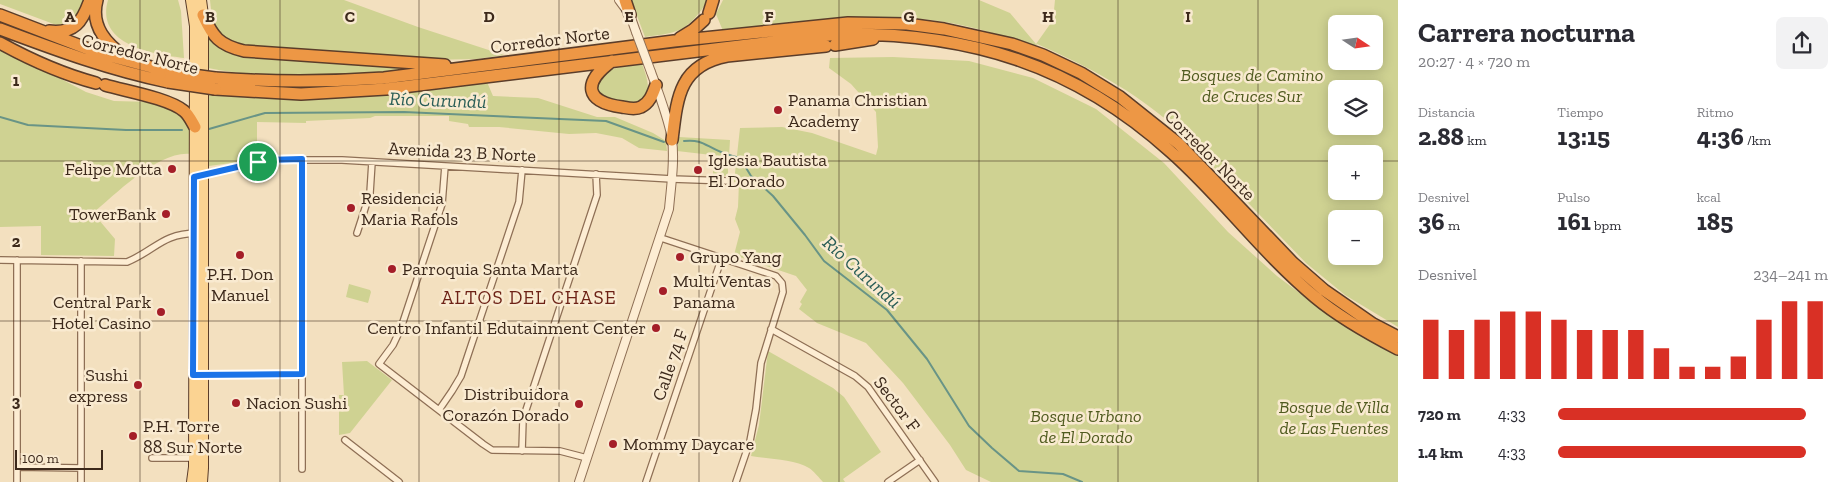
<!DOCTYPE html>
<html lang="es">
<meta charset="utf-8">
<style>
:root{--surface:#fff;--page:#f2f2f3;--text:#2b2b33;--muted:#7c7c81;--accent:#d93025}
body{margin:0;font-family:"Zilla Slab",serif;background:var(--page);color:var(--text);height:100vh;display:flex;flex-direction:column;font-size:19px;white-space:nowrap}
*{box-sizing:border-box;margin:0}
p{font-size:16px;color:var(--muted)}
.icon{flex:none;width:28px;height:28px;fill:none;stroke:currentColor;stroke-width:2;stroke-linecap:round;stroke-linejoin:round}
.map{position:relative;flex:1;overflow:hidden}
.details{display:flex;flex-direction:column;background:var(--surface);width:450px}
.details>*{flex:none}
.needle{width:32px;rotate:103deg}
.buttons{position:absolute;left:1328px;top:15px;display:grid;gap:10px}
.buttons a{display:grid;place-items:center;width:55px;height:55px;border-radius:8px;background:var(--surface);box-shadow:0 2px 12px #0003;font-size:25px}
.scale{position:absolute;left:15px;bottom:12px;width:88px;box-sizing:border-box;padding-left:5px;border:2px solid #3c291b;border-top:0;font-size:14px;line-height:18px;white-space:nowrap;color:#3c291b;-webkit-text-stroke:4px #f9ead0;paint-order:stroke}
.pin{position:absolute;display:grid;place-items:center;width:42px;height:42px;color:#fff;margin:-21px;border:2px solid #fff;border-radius:50%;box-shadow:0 1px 5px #0007}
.round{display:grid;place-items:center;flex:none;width:52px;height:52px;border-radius:8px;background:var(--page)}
.headline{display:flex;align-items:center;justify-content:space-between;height:85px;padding:0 20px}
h1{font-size:28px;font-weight:800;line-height:38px}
.stats{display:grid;grid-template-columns:repeat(3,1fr);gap:8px;height:85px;padding:5px 20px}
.stats div{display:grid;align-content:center}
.stats b{font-size:25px;font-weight:800}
.stats small{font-size:14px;font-weight:400}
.stats p{font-size:14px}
.chart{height:140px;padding:10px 20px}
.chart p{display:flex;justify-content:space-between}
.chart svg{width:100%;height:90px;margin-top:5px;stroke:var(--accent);stroke-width:6}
ul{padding:0 20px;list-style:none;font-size:16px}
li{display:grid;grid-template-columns:80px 60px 1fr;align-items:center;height:38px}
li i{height:12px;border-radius:6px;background:var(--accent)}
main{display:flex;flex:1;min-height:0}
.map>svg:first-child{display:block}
</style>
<main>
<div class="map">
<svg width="1398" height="482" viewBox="0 0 1398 482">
<rect width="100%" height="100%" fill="#f3e0bf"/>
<!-- green -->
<path fill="#cfd292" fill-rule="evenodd" d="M0 0H86C80 13 74 25 59 26L0 4Z
M108 0H178L181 11 184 58C153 54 95 45 108 0Z
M210 0H344L418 27 504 55 477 59 426 60 239 46C214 31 213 29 210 0Z
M631 0H709C686 31 683 32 645 37Z
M723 0H979L1010 13 1036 44 1053 20 1055 0H1398V327L1345 295 1306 263 1175 127C1131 89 1089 67 1037 44L1035 47C999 34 959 22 921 19 854 13 789 23 723 31L716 14ZM1336 24H1374V61H1336ZM1336 89H1374V126H1336ZM1336 154H1374V191H1336ZM1336 219H1374V256H1336Z
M206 30 225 50 422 68C352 77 279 82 208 68L209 41Z
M0 47 86 92 114 101 152 102 178 111 191 126 190 154C158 151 116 194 92 214L99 220 115 239 114 256 41 255V226L0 227Z
M893 57 969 61 1033 78 1096 109 1164 163 1228 232 1277 276 1334 319 1398 355V482H991L966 470 950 445 903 383 866 343 817 323 799 309 802 304 800 302 807 290 796 276 734 255 740 232 735 219 738 207 739 182H734L740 128 782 127 812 133 876 155 878 147 876 112 851 84 829 68 830 58Z
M642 64C645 72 651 87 646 96 644 100 640 102 637 104L602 98C585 68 622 67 642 64Z
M487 82 493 96 538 98 597 117H615L653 133 666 141 667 151 639 148 622 138 596 133 569 134 499 127H469L468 124 449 121V116H375L370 118 306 121V123L257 122V155L238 162 209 166V94C302 105 395 95 487 82Z
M679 137 730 140 729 157 677 151Z
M713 166 728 167V176L713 175Z
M349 284 370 290 371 292 368 303 346 297Z
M768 351 833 388 844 397 881 452 843 479 845 482H823C819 478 814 471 809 468 794 459 768 459 751 456L759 425Z
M367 361 392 380 350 433 339 435V395H344L342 362Z"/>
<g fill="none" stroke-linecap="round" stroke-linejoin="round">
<!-- stream -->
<path stroke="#699486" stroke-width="2" d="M0 117 28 125 126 130H182
M209 129 265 113 404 112 606 121 664 142
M684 141C703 139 705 146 721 152 727 155 734 156 740 158L751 176 773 196 805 235 824 261 887 310 927 359 969 426 992 448 1019 471 1063 474 1082 482"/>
<defs>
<path id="minor" d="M445 166 442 204 401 328 393 345 379 364 483 444 492 450 560 451 587 458
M201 175 267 160H342L672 179 729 181
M357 233 370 193 372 162
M661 238 776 276 782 283 783 292 761 363 756 409 750 441 736 482
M0 260 127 262C156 250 161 234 197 233
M17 260V482
M81 261V482
M771 329 855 376 868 387 935 482
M201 375 302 374
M439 410 452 391 461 376 519 202 522 170
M345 440 399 482
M522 451 523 419 597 195 596 174
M152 458H194
M17 467 81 468
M302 469V159
M646 482 722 257
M888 482 920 460"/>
<path id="tertiary" d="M619 0 630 15 636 32
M579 482 669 209C671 186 675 161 672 139 668 117 659 94 651 72"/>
<path id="primary" d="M191 0 195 26V61L194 467 192 482
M201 0 203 15V468L202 482"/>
<path id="motorway" d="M97 0C90 26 106 44 127 58
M625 0 630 15
M709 13 713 0
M0 15 99 53 170 72
M203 15C213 37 219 45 244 51L445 65
M0 29C56 50 110 70 168 82
M49 31C75 34 82 22 90 0
M680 38 693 30 704 20
M0 43C31 60 62 74 96 83
M835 45 873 39
M612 61C582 83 585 102 622 107 628 108 635 110 641 107 650 103 653 93 656 85
M215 78C272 82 327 82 384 78L674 41 848 23 907 24 944 29 1012 44 1043 55 1081 73 1120 97 1179 144 1293 263 1324 290 1373 324 1398 337
M105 85C125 91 168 98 184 111 189 115 192 122 195 127
M215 89 301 94 386 89 838 34C967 32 1074 64 1171 152 1222 197 1262 253 1315 297 1340 318 1369 334 1398 349
M672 140C677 98 679 65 727 56L826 46"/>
</defs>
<!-- minor casing -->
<use href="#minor" stroke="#8e6f55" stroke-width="8"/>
<!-- tertiary casing -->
<use href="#tertiary" stroke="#8e6f55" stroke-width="10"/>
<!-- primary casing -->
<use href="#primary" stroke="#5b3d2a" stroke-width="12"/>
<!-- motorway casing -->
<use href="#motorway" stroke="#5b3d2a" stroke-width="14"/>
<!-- minor -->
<use href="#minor" stroke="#fdedd3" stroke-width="5.5"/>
<!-- tertiary -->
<use href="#tertiary" stroke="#fdedd3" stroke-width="8"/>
<!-- primary -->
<use href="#primary" stroke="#fbd392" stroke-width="10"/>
<!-- motorway -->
<use href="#motorway" stroke="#ed9745" stroke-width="11"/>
<defs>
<path id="tertiary-bridge" d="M636 32 651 72"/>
<path id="motorway-bridge" d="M170 72 215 78
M168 82 215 89"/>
</defs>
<!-- tertiary-bridge casing -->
<use href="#tertiary-bridge" stroke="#8e6f55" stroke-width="10" stroke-linecap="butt"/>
<!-- motorway-bridge casing -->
<use href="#motorway-bridge" stroke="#5b3d2a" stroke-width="14" stroke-linecap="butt"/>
<!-- tertiary-bridge -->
<use href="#tertiary-bridge" stroke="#fdedd3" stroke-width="8"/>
<!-- motorway-bridge -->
<use href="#motorway-bridge" stroke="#ed9745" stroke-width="11"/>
</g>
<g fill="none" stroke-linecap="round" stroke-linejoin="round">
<defs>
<path id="route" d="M302 159V374L193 375 194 177 267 160Z"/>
</defs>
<!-- route casing -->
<use href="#route" stroke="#fff" stroke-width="10"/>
<!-- route -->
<use href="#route" stroke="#1a73e8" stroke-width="6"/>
</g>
<!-- grid -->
<path fill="none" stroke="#3c291b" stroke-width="1" stroke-opacity="0.55" d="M140 0V482M280 0V482M419 0V482M559 0V482M699 0V482M839 0V482M979 0V482M1118 0V482M1258 0V482M0 161H1336M1374 161H1398M0 321H1398"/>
<!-- markers -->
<g fill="#a41e28" stroke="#f9ead0" stroke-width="2">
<circle cx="778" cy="110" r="5"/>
<circle cx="172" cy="169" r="5"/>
<circle cx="698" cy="170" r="5"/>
<circle cx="351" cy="208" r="5"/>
<circle cx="166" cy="214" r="5"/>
<circle cx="240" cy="255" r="5"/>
<circle cx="680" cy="257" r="5"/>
<circle cx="392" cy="269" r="5"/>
<circle cx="663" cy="291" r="5"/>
<circle cx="161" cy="312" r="5"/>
<circle cx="656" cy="328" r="5"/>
<circle cx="138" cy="385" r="5"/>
<circle cx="236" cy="403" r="5"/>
<circle cx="579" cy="404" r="5"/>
<circle cx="133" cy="436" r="5"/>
<circle cx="613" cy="444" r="5"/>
</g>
<g text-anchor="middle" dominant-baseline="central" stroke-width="5" stroke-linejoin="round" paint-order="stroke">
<!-- street labels -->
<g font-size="18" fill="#3c291b" stroke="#f9ead0">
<text transform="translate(550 40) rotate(-7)">Corredor Norte</text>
<text transform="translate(140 54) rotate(14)">Corredor Norte</text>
<text transform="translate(462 152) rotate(3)">Avenida 23 B Norte</text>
<text transform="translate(1210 155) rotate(45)">Corredor Norte</text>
<text transform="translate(670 365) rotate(-71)">Calle 74 F</text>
<text transform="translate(897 404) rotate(53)">Sector F</text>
</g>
<!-- park labels -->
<g font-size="18" font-style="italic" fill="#505b1f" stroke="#f9ead0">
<text x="1252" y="75">Bosques de Camino<tspan x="1252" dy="21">de Cruces Sur</tspan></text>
<text x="1334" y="407">Bosque de Villa<tspan x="1334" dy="21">de Las Fuentes</tspan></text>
<text x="1086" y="416">Bosque Urbano<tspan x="1086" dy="21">de El Dorado</tspan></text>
</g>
<!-- poi labels -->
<g font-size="18" fill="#3c291b" stroke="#f9ead0" text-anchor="start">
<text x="788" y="100">Panama Christian<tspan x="788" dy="21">Academy</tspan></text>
<text x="708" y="160">Iglesia Bautista<tspan x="708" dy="21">El Dorado</tspan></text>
<text x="162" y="169" text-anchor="end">Felipe Motta</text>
<text x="361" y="198">Residencia<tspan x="361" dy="21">Maria Rafols</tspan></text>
<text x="156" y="214" text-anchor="end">TowerBank</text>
<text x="690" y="257">Grupo Yang</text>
<text x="402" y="269">Parroquia Santa Marta</text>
<text x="240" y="274" text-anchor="middle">P.H. Don<tspan x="240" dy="21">Manuel</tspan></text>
<text x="673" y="281">Multi Ventas<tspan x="673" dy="21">Panama</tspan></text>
<text x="151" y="302" text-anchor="end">Central Park<tspan x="151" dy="21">Hotel Casino</tspan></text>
<text x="646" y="328" text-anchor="end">Centro Infantil Edutainment Center</text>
<text x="128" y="375" text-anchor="end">Sushi<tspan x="128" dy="21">express</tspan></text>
<text x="569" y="394" text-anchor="end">Distribuidora<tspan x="569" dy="21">Corazón Dorado</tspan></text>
<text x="246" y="403">Nacion Sushi</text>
<text x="143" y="426">P.H. Torre<tspan x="143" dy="21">88 Sur Norte</tspan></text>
<text x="623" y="444">Mommy Daycare</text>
</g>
<!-- water labels -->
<g font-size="19" font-style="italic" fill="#295d56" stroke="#f9ead0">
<text transform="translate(438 100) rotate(2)">Río Curundú</text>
<text transform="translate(862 272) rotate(42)">Río Curundú</text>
</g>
<!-- neighbourhood labels -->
<g font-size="19" letter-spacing="1" fill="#6d2216" stroke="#f9ead0">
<text x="529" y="297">ALTOS DEL CHASE</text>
</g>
</g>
<g font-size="16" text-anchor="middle" font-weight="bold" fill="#3c291b" stroke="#f9ead0" stroke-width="5" stroke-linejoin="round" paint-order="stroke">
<text x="70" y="22">A</text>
<text x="210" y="22">B</text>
<text x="350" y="22">C</text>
<text x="489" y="22">D</text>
<text x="629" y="22">E</text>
<text x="769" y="22">F</text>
<text x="909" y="22">G</text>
<text x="1048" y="22">H</text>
<text x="1188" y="22">I</text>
<text x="16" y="86">1</text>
<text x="16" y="247">2</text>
<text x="16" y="407">3</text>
</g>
</svg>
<div class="buttons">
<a><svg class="needle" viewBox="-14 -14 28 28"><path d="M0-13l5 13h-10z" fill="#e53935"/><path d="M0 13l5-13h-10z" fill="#7c7c81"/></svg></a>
<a><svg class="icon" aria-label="layers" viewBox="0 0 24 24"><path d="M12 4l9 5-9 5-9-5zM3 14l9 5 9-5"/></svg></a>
<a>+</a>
<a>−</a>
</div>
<div class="scale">100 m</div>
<div class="pin" style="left:258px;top:162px;background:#1e9e55"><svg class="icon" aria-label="arrive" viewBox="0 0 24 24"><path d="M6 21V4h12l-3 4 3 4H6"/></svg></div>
</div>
<section class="details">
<div class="headline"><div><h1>Carrera nocturna</h1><p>20:27 · 4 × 720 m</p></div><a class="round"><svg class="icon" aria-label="share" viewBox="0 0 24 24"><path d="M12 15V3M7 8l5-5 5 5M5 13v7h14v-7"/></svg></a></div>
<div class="stats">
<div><p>Distancia</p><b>2.88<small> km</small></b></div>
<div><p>Tiempo</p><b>13:15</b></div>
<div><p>Ritmo</p><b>4:36<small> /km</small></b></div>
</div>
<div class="stats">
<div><p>Desnivel</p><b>36<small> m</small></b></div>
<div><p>Pulso</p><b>161<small> bpm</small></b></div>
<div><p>kcal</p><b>185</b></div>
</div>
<div class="chart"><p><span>Desnivel</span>234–241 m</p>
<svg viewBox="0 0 160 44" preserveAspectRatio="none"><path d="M5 44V15M15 44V20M25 44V15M35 44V11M45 44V11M55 44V15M65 44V20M75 44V20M85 44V20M95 44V29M105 44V38M115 44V38M125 44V33M135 44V15M145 44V6M155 44V6"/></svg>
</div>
<ul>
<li><b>720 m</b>4:33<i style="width:92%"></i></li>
<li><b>1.4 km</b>4:33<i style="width:92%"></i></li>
</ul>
</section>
</main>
